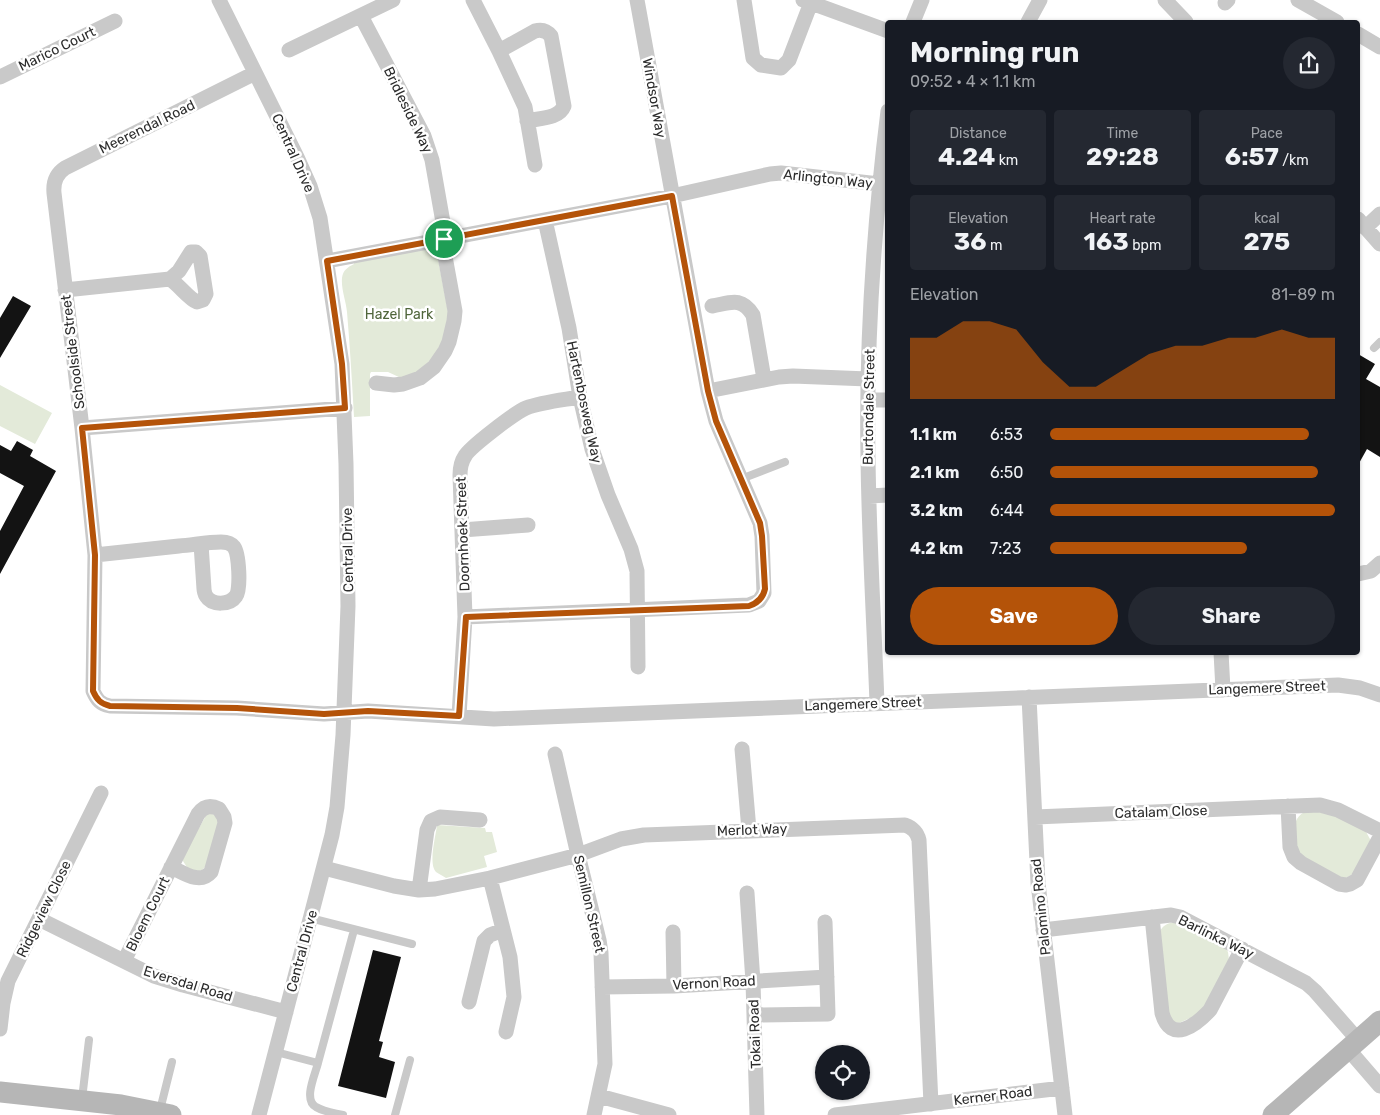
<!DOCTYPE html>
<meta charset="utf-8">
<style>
:root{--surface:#171b24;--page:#242831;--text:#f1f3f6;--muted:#9ea1a6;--accent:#b45309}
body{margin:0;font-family:Rubik,sans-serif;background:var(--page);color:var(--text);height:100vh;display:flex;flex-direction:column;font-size:19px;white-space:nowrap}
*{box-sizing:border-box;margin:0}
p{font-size:16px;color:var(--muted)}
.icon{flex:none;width:28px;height:28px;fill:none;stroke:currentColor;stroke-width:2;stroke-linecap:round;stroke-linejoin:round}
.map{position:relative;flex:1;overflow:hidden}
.side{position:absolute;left:885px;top:20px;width:475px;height:635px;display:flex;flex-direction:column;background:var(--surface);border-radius:5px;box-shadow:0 1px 4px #0004}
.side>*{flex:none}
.buttons{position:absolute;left:815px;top:1045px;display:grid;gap:10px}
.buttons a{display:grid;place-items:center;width:55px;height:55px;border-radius:50%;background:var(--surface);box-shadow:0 1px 4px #0004;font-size:25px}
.pin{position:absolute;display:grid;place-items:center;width:42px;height:42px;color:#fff;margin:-21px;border:2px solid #fff;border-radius:50%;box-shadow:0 1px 5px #0007}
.round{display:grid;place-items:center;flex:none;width:52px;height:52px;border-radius:26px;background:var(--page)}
.headline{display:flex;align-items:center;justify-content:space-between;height:85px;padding:0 25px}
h1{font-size:28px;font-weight:700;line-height:38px}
.stats{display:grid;grid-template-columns:repeat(3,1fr);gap:8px;height:85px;padding:5px 25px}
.stats div{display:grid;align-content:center;border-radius:5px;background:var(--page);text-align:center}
.stats b{font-size:25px;font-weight:700}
.stats small{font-size:14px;font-weight:400}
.stats p{font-size:14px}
.chart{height:140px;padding:10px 25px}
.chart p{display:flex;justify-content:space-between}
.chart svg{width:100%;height:90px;margin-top:5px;fill:var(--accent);opacity:.7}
.action{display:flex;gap:10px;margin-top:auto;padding:10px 25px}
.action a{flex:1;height:58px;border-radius:30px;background:var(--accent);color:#fff;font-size:20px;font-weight:700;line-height:58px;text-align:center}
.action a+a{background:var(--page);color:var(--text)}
ul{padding:0 25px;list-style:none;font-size:16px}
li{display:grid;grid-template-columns:80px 60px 1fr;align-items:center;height:38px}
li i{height:12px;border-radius:6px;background:var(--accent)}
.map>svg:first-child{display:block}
</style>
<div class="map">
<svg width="1380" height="1115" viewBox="0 0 1380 1115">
<rect width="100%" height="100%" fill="#fff"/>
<!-- green -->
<path fill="#e3ead9" d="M428 248 437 254 450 322 438 353 417 373 401 378 388 372H371L370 374V416L354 417C352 382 350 347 347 312 346 301 341 289 342 278 343 270 348 267 354 264V262Z
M0 385 52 413 35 444 0 426Z
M1307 811 1329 813 1365 830 1370 839V843L1356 872 1344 879 1298 854C1296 839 1288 818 1307 811Z
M208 812 219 817C216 830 213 862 203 869 199 873 193 870 188 869L183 861V856Z
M437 825 485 828 486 832H492L497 852 484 856 487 867 446 878C443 876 439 874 436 872 428 864 436 835 437 825Z
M1176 922 1226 949 1228 952 1229 960 1207 1003 1199 1014 1179 1023 1174 1022 1168 1015 1159 933C1163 925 1167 923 1176 922Z"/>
<!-- building -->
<path fill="#131313" d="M13 296 31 306 0 358V318Z
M1358 354 1375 364 1366 379 1380 387V457L1367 449 1358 465Z
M17 441 33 450 30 456 56 471 0 574V531L24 486 0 473V445L11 451Z
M373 950 401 957 379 1041 383 1042 379 1057 395 1062 386 1098 338 1086Z"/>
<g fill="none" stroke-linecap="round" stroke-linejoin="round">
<!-- lane -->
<path stroke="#c9c9c9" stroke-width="8" d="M1374 348 1380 342
M741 479 785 462
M310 918 412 944
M276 1052 318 1063C315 1075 303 1100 316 1107 324 1112 335 1113 343 1115
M318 1063 354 930
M82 1099 89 1040
M160 1110 172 1062
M395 1115 410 1060"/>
<!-- street -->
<path stroke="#c9c9c9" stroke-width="15" d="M219 0 297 157 310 186 320 218 342 364 346 464 348 606 343 735 337 807 332 835 259 1115
M473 0 499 51 525 107 535 165
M744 0 753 58 761 65 781 68 789 60 812 0
M803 0 888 31
M1165 0 1186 22
M1298 0 1337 22
M1225 3 1228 0
M361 16 424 136 432 160 444 228V251L455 311 454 321 449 342 445 351 434 367 420 378 403 384 394 385 376 383
M913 22 922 0
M1028 22 1040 0
M1358 34 1380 47
M289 50 393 0
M499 51 535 31C542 29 547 31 551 36L564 106C559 119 539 118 527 121
M255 73 65 168C56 174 53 182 54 193L82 428 95 555 93 691C97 700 100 704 110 706L237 708 324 714 368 711 494 719 1338 685 1360 688 1380 695
M0 77 115 21
M1358 219 1380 244
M545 220 569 328 580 397 592 449 608 495 631 549 637 571 638 667
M1365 228 1380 214
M327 261 672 196 770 174 781 173 888 185
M65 290 170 279 179 271 191 252H196L200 256 206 294 203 300 197 302C189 299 179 285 170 279
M712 306C730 303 741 296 753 315L764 379
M708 391 779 377 793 376 868 379
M868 400H888
M82 428 345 408
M869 496 888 495
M462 530 528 525
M95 555C123 552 151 549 179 546 193 545 207 542 221 542 226 542 231 543 234 547 239 554 241 589 236 596 230 605 212 606 206 596 205 595 204 590 204 589L201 544
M1358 574 1371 571 1380 563
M465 617 749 605 759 601 764 593 762 536 760 523 716 421 708 391 637 0
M1221 652 1223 690
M1029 697 1038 883 1065 1115
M877 703C874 622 869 540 868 458 866 344 874 224 888 111
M459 716 465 617 460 475C460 468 461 462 465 456 470 447 516 412 526 408 542 402 563 400 580 397
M742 749 749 830
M555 754 578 855 599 940 601 953 605 1064 594 1115
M1288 806 1290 847 1294 857 1301 863 1339 884 1346 885 1350 884 1357 880 1380 837
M1035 817 1320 805 1338 810 1380 831
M324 868 394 886 419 890 435 889 490 878 578 855 621 839 644 835 905 825C913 828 917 832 919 840L931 1104
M490 878 510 957 514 997 506 1032
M419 890 427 830 431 821 440 817 480 820
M747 893 753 982 757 1115
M1152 917 1162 1013C1171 1045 1196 1025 1210 1010L1242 949
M39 919 154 976 183 985 286 1012
M1043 930 1171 915 1180 917 1306 983 1315 991 1358 1040
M673 932 674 986
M124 961 198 814C204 806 211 805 219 809L224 817 225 823 211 872C200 885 184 873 171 867
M602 987 674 986 827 977
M469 1002 484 941 490 935 503 930
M754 1015 828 1014 825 922
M0 1029 3 1003 8 981 101 793
M1348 1049 1380 1086
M599 1096 669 1115
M835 1115 1062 1088"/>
<!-- secondary -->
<path stroke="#b6b6b6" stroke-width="21" d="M0 1092 121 1105 171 1115
M1273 1115 1380 1021"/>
</g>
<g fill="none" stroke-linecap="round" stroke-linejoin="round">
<defs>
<path id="route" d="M672 196 708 391 716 421 760 523 762 536 765 589C763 598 758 603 749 606L466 617 459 716 368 711 324 714 237 708 110 706C101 704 97 700 93 691L95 555 82 428 345 408 342 364 327 261Z"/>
</defs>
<!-- route casing -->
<use href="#route" stroke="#fff" stroke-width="10"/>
<!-- route -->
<use href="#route" stroke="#b45309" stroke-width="6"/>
</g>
<g text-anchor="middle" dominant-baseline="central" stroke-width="5" stroke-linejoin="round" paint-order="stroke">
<!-- street labels -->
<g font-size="14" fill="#2c2c2c" stroke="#fff">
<text transform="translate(57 49) rotate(-26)">Marico Court</text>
<text transform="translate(654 98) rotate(80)">Windsor Way</text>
<text transform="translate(408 110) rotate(64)">Bridleside Way</text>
<text transform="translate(147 127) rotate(-26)">Meerendal Road</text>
<text transform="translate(293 153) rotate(66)">Central Drive</text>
<text transform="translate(828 179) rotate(6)">Arlington Way</text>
<text transform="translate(73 352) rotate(-97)">Schoolside Street</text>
<text transform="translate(584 402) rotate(78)">Hartenbosweg Way</text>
<text transform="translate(869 407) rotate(-89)">Burtondale Street</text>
<text transform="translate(463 534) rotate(-92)">Doornhoek Street</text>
<text transform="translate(348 550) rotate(-91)">Central Drive</text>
<text transform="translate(1267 688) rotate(-2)">Langemere Street</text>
<text transform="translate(863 704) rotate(-2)">Langemere Street</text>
<text transform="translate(1161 812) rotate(-2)">Catalam Close</text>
<text transform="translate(752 830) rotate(-2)">Merlot Way</text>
<text transform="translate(589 904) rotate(77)">Semillon Street</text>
<text transform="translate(1041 907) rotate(-96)">Palomino Road</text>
<text transform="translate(44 909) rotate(-64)">Ridgeview Close</text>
<text transform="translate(148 914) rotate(-64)">Bloem Court</text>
<text transform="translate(1216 937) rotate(26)">Barlinka Way</text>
<text transform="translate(302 951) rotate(-75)">Central Drive</text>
<text transform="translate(714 983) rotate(-3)">Vernon Road</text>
<text transform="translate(188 984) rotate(17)">Eversdal Road</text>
<text transform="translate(755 1034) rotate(-92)">Tokai Road</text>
<text transform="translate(993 1096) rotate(-7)">Kerner Road</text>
</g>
<!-- park labels -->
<g font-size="14" fill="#50663b" stroke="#fff">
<text x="399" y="314">Hazel Park</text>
</g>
</g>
</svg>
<div class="buttons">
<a><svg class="icon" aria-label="locate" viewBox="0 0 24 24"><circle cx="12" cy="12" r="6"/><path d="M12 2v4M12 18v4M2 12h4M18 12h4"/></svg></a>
</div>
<div class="pin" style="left:444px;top:239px;background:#1e9e55"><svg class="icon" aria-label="arrive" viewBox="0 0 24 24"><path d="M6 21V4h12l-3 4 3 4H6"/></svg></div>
<section class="side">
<div class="headline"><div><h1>Morning run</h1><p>09:52 · 4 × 1.1 km</p></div><a class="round"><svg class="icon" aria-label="share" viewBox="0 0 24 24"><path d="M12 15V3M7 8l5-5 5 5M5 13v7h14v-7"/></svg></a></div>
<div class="stats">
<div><p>Distance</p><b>4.24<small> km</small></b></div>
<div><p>Time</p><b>29:28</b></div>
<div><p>Pace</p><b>6:57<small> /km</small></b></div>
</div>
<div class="stats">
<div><p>Elevation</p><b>36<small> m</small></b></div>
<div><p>Heart rate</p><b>163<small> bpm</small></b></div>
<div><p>kcal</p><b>275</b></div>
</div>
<div class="chart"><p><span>Elevation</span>81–89 m</p>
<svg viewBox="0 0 160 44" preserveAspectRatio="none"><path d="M0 44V14L10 14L20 6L30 6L40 10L50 26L60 38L70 38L80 30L90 22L100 18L110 18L120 14L130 14L140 10L150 14L160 14V44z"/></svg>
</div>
<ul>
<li><b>1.1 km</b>6:53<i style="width:91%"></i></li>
<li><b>2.1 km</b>6:50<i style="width:94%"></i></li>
<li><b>3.2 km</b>6:44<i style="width:100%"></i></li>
<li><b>4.2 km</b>7:23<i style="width:69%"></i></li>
</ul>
<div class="action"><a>Save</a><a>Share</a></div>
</section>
</div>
